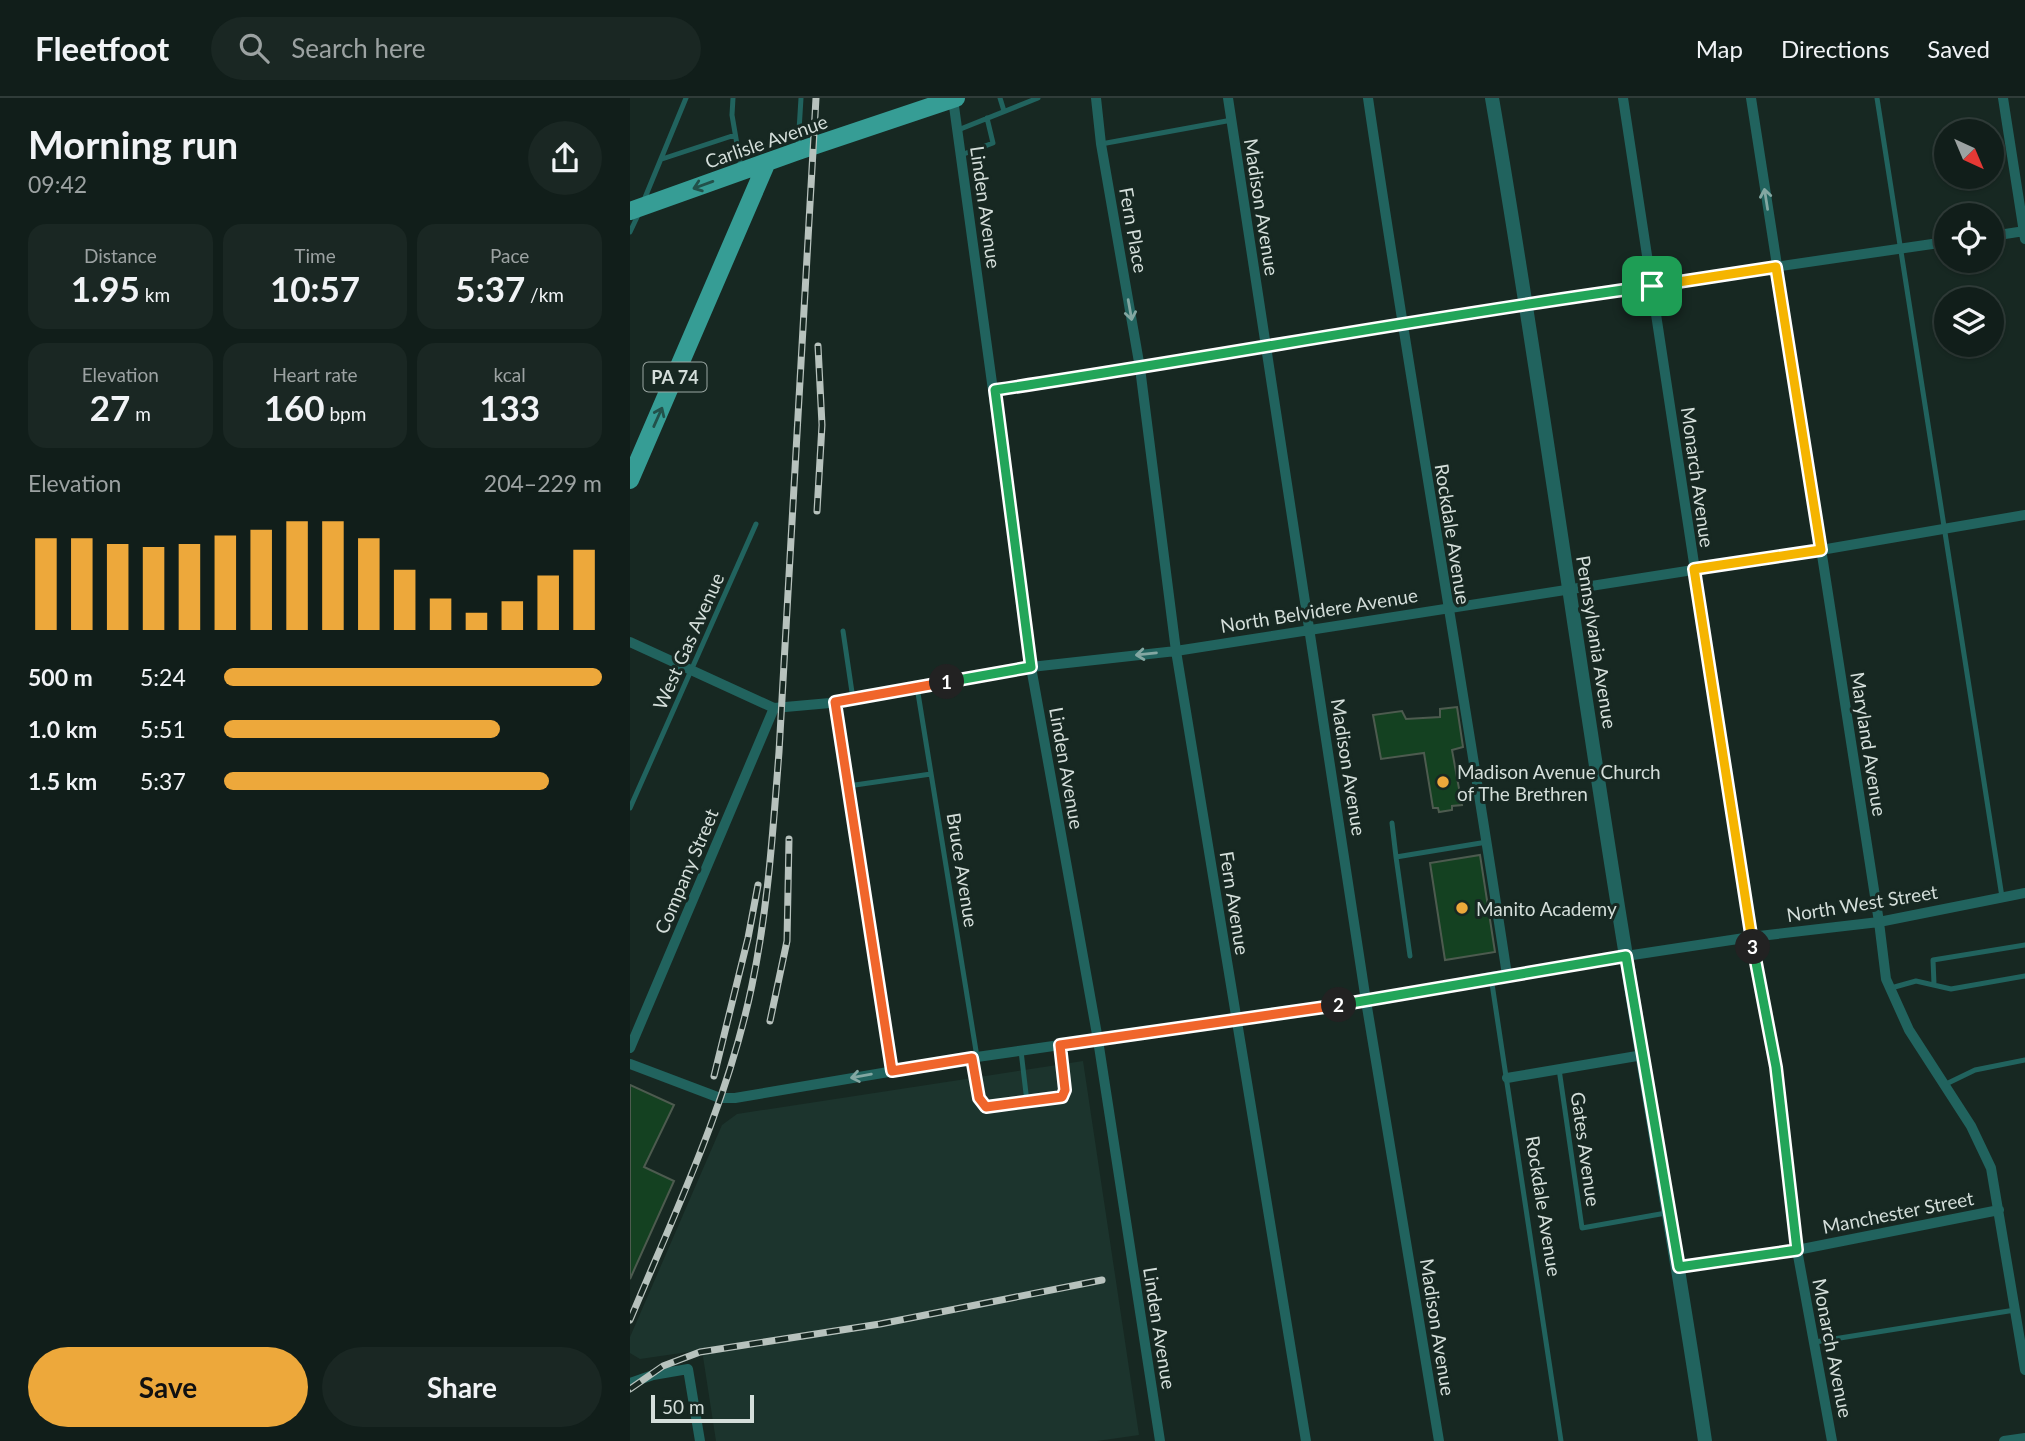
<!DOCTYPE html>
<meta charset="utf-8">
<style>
:root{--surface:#111e1a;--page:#1a2723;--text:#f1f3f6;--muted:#9ca2a2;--line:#303c39;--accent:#eda83b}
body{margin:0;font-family:Lato,sans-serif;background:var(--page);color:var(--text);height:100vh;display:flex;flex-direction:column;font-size:26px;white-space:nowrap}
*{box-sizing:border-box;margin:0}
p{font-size:23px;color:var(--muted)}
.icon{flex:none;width:38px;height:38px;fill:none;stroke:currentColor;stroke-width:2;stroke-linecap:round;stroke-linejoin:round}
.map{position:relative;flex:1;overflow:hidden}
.side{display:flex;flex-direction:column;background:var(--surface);width:630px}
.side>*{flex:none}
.needle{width:46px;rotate:136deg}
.tools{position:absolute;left:1304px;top:21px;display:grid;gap:14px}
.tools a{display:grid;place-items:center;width:70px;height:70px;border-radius:50%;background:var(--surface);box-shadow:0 2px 5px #0004,0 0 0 2px var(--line);font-size:35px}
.scale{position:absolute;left:21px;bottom:18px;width:103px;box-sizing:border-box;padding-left:7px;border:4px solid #d4deda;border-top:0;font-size:19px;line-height:24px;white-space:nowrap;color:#d4deda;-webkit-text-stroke:5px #172822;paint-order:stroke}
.pin{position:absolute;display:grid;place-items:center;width:60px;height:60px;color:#fff;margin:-30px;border-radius:14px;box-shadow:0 4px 10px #0006}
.km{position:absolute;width:35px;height:35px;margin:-18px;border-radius:50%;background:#222;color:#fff;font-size:19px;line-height:35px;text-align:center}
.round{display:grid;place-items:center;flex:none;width:74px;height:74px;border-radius:37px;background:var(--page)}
.head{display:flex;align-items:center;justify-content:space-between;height:119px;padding:0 28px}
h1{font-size:38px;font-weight:700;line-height:52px}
.metrics{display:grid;grid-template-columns:repeat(3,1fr);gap:10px;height:119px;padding:7px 28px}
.metrics div{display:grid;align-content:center;border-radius:18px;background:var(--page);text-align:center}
.metrics b{font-size:35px;font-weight:700}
.metrics small{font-size:19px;font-weight:400}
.metrics p{font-size:19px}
.chart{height:196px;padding:14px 28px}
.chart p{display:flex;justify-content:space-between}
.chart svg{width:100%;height:126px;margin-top:7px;stroke:var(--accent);stroke-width:6}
.action{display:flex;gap:14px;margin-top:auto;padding:14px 28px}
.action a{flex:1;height:80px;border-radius:42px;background:var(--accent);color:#111;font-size:28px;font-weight:700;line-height:80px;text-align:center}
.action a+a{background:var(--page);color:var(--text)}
ul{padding:0 28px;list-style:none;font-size:23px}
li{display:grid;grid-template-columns:112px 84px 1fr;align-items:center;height:52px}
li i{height:18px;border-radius:9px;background:var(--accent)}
header{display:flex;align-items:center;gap:42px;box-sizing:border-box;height:98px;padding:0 35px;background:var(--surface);border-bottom:2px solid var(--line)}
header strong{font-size:33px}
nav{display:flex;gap:38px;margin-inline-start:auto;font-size:24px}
.search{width:490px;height:63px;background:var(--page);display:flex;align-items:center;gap:18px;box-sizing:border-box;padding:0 24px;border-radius:38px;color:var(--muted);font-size:26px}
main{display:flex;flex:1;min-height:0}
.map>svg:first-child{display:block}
</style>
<header>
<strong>Fleetfoot</strong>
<div class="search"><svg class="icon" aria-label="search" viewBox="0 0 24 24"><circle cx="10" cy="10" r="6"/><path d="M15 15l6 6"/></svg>Search here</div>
<nav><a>Map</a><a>Directions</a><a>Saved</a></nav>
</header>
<main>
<section class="side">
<div class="head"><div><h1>Morning run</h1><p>09:42</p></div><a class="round"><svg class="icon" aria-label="share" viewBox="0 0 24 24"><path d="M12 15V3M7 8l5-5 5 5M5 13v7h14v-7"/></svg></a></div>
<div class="metrics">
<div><p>Distance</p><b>1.95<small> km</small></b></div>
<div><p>Time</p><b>10:57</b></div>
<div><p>Pace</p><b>5:37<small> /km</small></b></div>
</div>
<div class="metrics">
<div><p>Elevation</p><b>27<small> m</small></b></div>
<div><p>Heart rate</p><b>160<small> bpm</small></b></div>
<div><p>kcal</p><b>133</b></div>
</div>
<div class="chart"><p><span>Elevation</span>204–229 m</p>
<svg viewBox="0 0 160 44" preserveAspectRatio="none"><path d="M5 44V12M15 44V12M25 44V14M35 44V15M45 44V14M55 44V11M65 44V9M75 44V6M85 44V6M95 44V12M105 44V23M115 44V33M125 44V38M135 44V34M145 44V25M155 44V16"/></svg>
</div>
<ul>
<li><b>500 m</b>5:24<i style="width:100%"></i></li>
<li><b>1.0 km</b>5:51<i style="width:73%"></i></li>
<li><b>1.5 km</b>5:37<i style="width:86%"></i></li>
</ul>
<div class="action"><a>Save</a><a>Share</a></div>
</section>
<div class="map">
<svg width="1395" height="1343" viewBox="0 0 1395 1343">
<rect width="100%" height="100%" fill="#172822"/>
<!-- built -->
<path fill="#1c342d" d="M453 963 509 1337 467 1343H86L72 1252 10 1261 0 1255V1239L92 1027 107 1016Z"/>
<!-- building -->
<path fill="#144121" stroke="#4d5b4f" stroke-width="2" d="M827 609 833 649 822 652 832 707 822 708V712L809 714 808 710H803L794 655 751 661 743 617 772 613 776 621 810 619V611Z
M850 757 865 854 815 862 800 765Z
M0 987 44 1007 14 1069 44 1083 0 1181Z"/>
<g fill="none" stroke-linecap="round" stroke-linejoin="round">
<!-- service -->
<path stroke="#21635e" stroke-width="5" d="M103 0 102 17 111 70
M370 0 374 13
M1247 0 1372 799
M328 32 408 0
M471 46 602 22
M168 49 171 0
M331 57 363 45 357 20
M32 61 105 37
M14 102 56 0
M0 134 9 115
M213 533 223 601
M287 589 347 959
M218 688 301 676
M0 710 126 426
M762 725 766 759
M780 858 766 759 857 744
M861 879 931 1343
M1304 886 1303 862 1395 847
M1261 890 1286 883 1321 891 1395 878
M391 953 397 1004
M342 960 349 1000 356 1009 431 999 435 992 430 947
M929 971 952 1130 1036 1115
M1314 987 1345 972 1395 962
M1185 1244 1385 1212"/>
<!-- minor -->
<path stroke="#21635e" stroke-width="10" d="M466 0 471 46 510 270 546 553 676 1343
M598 0 736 903 809 1343
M738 0C781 293 833 584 877 877
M993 0 1121 839 1146 969 1167 1152 1202 1343
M1121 0 1249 824 1256 881 1279 932 1341 1028 1361 1070 1395 1272
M1373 0 1395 141
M323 1 401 569 468 942 530 1343
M1362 138 1395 133
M365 291 636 250 897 205 1316 144
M0 544 144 610 200 605 401 569 546 553 1191 452 1395 417
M205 604 262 973
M0 950 144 610
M0 966 90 1000H105L347 959 736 903 861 879 996 858 1121 839 1249 824 1395 795
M877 980 1013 957
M1049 1169 1167 1152 1369 1112
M0 1285 23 1277 58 1271 70 1343
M1374 1343 1395 1340"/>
<!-- tertiary -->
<path stroke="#21635e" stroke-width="14" d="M862 0C911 285 949 572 996 858 1022 1019 1051 1181 1075 1343"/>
<!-- primary -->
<path stroke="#369d95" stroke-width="18" d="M0 113 168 53 326 0
M0 382 137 64"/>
<defs>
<path id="rail" d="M187 413 192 327 188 248
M140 923 157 843 159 741
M84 978 118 840 128 787
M0 1222C46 1112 98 1004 122 887 138 810 143 732 149 654L186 0
M0 1291 33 1268 70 1254 250 1226 472 1182"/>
</defs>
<!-- rail casing -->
<use href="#rail" stroke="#b7c2bd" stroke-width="7"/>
<!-- rail -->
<use href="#rail" stroke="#172822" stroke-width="4.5" stroke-dasharray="13" stroke-linecap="butt"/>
</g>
<!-- one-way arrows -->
<defs><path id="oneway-shaft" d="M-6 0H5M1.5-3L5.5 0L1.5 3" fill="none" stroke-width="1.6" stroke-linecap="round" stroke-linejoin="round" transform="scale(1.75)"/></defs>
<g stroke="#22514a">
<use href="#oneway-shaft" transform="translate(73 87) rotate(160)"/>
<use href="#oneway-shaft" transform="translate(28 319) rotate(-66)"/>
</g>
<g stroke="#83a7a2">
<use href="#oneway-shaft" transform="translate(1136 101) rotate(-99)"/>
<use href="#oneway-shaft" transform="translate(500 212) rotate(80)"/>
<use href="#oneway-shaft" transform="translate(516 556) rotate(174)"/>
<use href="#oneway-shaft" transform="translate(231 978) rotate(170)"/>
</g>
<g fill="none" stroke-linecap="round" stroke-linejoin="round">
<defs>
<path id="split-1" d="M317 584 401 569 365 292C584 259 802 218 1022 188"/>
<path id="split-2" d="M317 584 205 604 262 973 342 960 349 1000 356 1009 432 999 435 992 430 947 709 907"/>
<path id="split-3" d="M709 907 996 858 1049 1169 1167 1152 1146 969 1123 849"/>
<path id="split-4" d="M1022 188 1146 169 1191 452 1064 471 1123 849"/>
</defs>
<!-- split-1 casing -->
<use href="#split-1" stroke="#fff" stroke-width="14"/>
<!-- split-2 casing -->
<use href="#split-2" stroke="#fff" stroke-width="14"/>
<!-- split-3 casing -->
<use href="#split-3" stroke="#fff" stroke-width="14"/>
<!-- split-4 casing -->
<use href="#split-4" stroke="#fff" stroke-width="14"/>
<!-- split-1 -->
<use href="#split-1" stroke="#22a559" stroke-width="9"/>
<!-- split-2 -->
<use href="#split-2" stroke="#f0652b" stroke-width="9"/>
<!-- split-3 -->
<use href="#split-3" stroke="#22a559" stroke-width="9"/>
<!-- split-4 -->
<use href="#split-4" stroke="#f5b400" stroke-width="9"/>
</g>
<!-- markers -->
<g fill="#eda83b" stroke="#172822" stroke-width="2.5">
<circle cx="813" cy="684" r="7"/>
<circle cx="832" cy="810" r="7"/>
</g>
<g text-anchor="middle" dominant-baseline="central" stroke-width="6" stroke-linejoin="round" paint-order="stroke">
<!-- shield labels -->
<rect fill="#172822" stroke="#9ba7a3" stroke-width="2" x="13.5" y="264.5" width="63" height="29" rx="5"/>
<g font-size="18" font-weight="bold" fill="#d4deda">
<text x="45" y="279">PA 74</text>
</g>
<!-- street labels -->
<g font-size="19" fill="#d4deda" stroke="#172822">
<text transform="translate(136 43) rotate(-19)">Carlisle Avenue</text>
<text transform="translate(356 109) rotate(82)">Linden Avenue</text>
<text transform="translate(632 109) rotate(81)">Madison Avenue</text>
<text transform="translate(504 132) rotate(80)">Fern Place</text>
<text transform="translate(1068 379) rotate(82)">Monarch Avenue</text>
<text transform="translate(823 436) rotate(81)">Rockdale Avenue</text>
<text transform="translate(689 512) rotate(-9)">North Belvidere Avenue</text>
<text transform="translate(58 543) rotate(-66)">West Gas Avenue</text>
<text transform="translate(967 544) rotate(81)">Pennsylvania Avenue</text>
<text transform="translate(1239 646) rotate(81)">Maryland Avenue</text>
<text transform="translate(719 669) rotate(81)">Madison Avenue</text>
<text transform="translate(437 670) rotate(80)">Linden Avenue</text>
<text transform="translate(333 772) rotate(81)">Bruce Avenue</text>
<text transform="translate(56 773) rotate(-67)">Company Street</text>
<text transform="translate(605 805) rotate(81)">Fern Avenue</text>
<text transform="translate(1232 805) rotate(-9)">North West Street</text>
<text transform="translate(956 1051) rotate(82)">Gates Avenue</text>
<text transform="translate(914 1108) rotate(81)">Rockdale Avenue</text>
<text transform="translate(1268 1114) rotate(-11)">Manchester Street</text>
<text transform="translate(808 1229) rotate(81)">Madison Avenue</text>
<text transform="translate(530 1230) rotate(81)">Linden Avenue</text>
<text transform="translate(1203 1250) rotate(79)">Monarch Avenue</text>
</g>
<!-- poi labels -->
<g font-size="19" fill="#d4deda" stroke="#172822" text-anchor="start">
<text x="827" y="673">Madison Avenue Church<tspan x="827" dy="22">of The Brethren</tspan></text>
<text x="846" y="810">Manito Academy</text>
</g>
</g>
</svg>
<div class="tools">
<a><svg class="needle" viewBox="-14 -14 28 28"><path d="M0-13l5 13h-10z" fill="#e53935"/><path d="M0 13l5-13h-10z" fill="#9ca2a2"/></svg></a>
<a><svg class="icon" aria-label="locate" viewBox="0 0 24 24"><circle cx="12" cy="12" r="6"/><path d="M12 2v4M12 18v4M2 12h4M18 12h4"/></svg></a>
<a><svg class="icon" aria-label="layers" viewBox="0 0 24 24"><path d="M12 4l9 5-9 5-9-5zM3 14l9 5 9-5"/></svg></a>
</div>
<div class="scale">50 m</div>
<div class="pin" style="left:1022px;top:188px;background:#1e9e55"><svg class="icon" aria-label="arrive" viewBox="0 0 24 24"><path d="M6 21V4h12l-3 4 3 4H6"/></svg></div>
<b class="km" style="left:317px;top:584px">1</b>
<b class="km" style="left:709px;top:907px">2</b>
<b class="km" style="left:1123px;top:849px">3</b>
</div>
</main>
